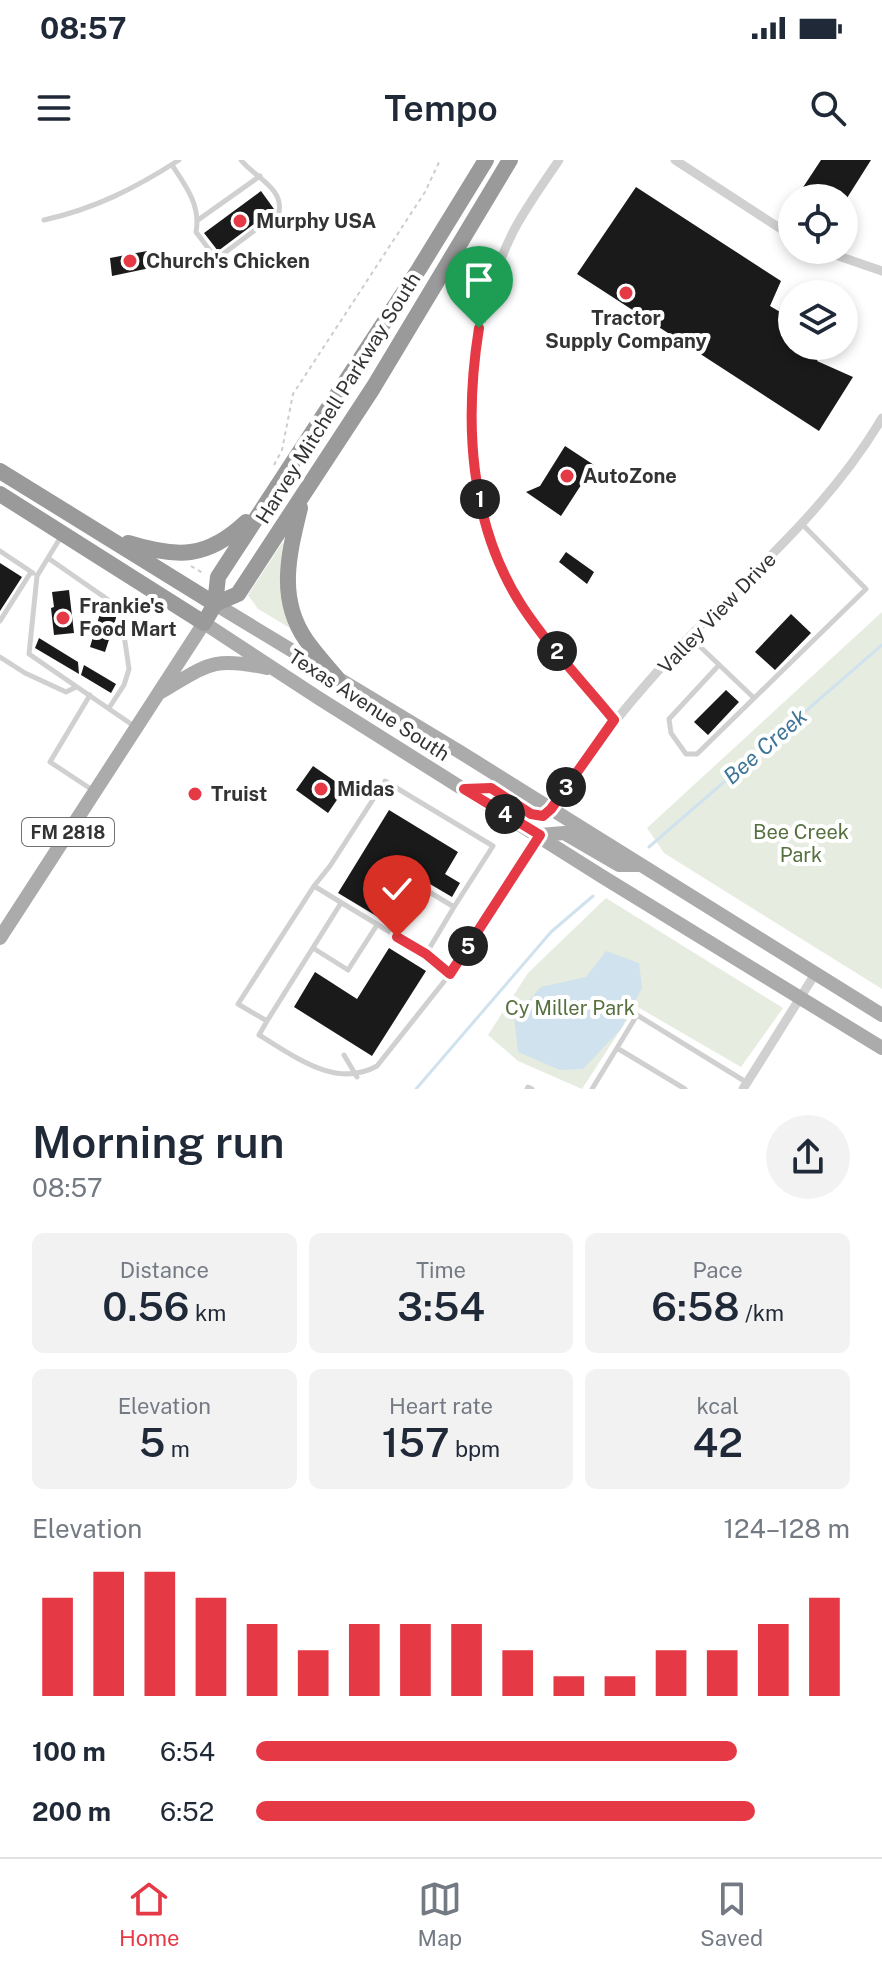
<!DOCTYPE html>
<meta charset="utf-8">
<style>
:root{--surface:#fff;--page:#f2f2f3;--text:#1f2937;--muted:#747a83;--line:#e0e1e3;--accent:#e63946}
body{margin:0;font-family:"Public Sans",sans-serif;background:var(--page);color:var(--text);height:100vh;display:flex;flex-direction:column;font-size:30px;white-space:nowrap}
*{box-sizing:border-box;margin:0}
p{font-size:26px;color:var(--muted)}
.icon{flex:none;width:44px;height:44px;fill:none;stroke:currentColor;stroke-width:2;stroke-linecap:round;stroke-linejoin:round}
.map{position:relative;height:929px;overflow:hidden}
.panel{display:flex;flex-direction:column;background:var(--surface);flex:1}
.panel>*{flex:none}
.controls{position:absolute;left:778px;top:24px;display:grid;gap:16px}
.controls a{display:grid;place-items:center;width:80px;height:80px;border-radius:50%;background:var(--surface);box-shadow:0 4px 12px #0003;font-size:40px}
.pin{position:absolute;display:grid;place-items:center;width:68px;height:68px;color:#fff;margin:-82px -34px;border-radius:50% 50% 50% 0;rotate:-45deg;box-shadow:0 0 8px #0007}
.pin .icon{rotate:45deg}
.km{position:absolute;width:40px;height:40px;margin:-20px;border-radius:50%;background:#222;color:#fff;font-size:22px;line-height:40px;text-align:center}
.round{display:grid;place-items:center;flex:none;width:84px;height:84px;border-radius:42px;background:var(--page)}
.headline{display:flex;align-items:center;justify-content:space-between;height:136px;padding:0 32px}
h1{font-size:44px;font-weight:600;line-height:60px}
.stats{display:grid;grid-template-columns:repeat(3,1fr);gap:12px;height:136px;padding:8px 32px}
.stats div{display:grid;align-content:center;border-radius:12px;background:var(--page);text-align:center}
.stats b{font-size:40px;font-weight:600}
.stats small{font-size:22px;font-weight:400}
.stats p{font-size:22px}
.chart{height:224px;padding:16px 32px}
.chart p{display:flex;justify-content:space-between}
.chart svg{width:100%;height:144px;margin-top:8px;stroke:var(--accent);stroke-width:6}
ul{padding:0 32px;list-style:none;font-size:26px}
li{display:grid;grid-template-columns:128px 96px 1fr;align-items:center;height:60px}
li i{height:20px;border-radius:10px;background:var(--accent)}
.status{display:flex;justify-content:space-between;align-items:center;height:56px;padding:0 40px;background:var(--surface);direction:ltr}
.status svg{height:22px;fill:currentColor}
header{display:flex;justify-content:space-between;align-items:center;height:104px;padding:0 32px;background:var(--surface);font-size:36px;font-weight:600}
.tab-bar{display:flex;justify-content:space-around;align-items:center;height:112px;border-top:2px solid var(--line);background:var(--surface);font-size:22px;color:var(--muted)}
.tab-bar a{display:grid;justify-items:center;gap:4px}
.tab-bar .selected{color:var(--accent)}
.map>svg:first-child{display:block}
</style>
<div class="status"><b>08:57</b><svg viewBox="0 0 49 12"><path d="M0 12V9h3v3zM5 12V6h3v6zM10 12V3h3v9zM15 12V0h3v12zM26 1h20v11H26zM47 4h2v5h-2z"/></svg></div>
<header><svg class="icon" aria-label="menu" viewBox="0 0 24 24"><path d="M4 6h16M4 12h16M4 18h16"/></svg>Tempo<svg class="icon" aria-label="search" viewBox="0 0 24 24"><circle cx="10" cy="10" r="6"/><path d="M15 15l6 6"/></svg></header>
<div class="map">
<svg width="882" height="929" viewBox="0 0 882 929">
<rect width="100%" height="100%" fill="#fff"/>
<!-- green -->
<path fill="#e6ecdf" d="M282 383 285 384C276 422 286 433 290 468L258 449 248 435Z
M882 452V829L664 693 647 668Z
M606 738 783 848 741 907 636 846 582 929 518 901 488 875 528 813Z"/>
<!-- water -->
<path fill="#cfe2ee" d="M606 791 639 803 642 828 621 869 583 909 560 910 518 892 514 856 541 827 586 817Z"/>
<g fill="none" stroke-linecap="round" stroke-linejoin="round">
<!-- stream -->
<path stroke="#cfe2ee" stroke-width="3" d="M649 687 882 485
M416 929 551 772 593 736"/>
</g>
<!-- building -->
<path fill="#1a1a1a" d="M821 0H871L847 38H796Z
M636 27 781 121 770 146 792 159V186H825L817 201 853 217 819 271 577 114Z
M261 31 274 49 218 91 204 73Z
M147 91 150 108 112 116 110 98Z
M565 286 594 305 561 356 526 332 540 326Z
M566 392 594 412 587 424 559 402Z
M0 403 22 417 0 451Z
M69 430 74 473 54 475 51 448 54 447 52 432Z
M102 447 115 451 116 458 105 492 90 487Z
M791 454 811 473 775 510 755 492Z
M39 478 78 502 79 514 35 488Z
M84 505 116 524 111 533 81 515Z
M726 530 739 542 708 575 694 562Z
M313 606 345 628 328 653 296 630Z
M389 650 458 692 445 714 460 723 452 737 401 707 379 743 384 747 378 757 338 733Z
M389 788 426 811 372 896 294 847 315 812 357 839Z"/>
<g fill="none" stroke-linecap="round" stroke-linejoin="round">
<!-- path -->
<path stroke="#cdcdcd" stroke-width="2" stroke-dasharray="4 4" stroke-linecap="butt" d="M274 305 282 290 293 234 425 32 440 0
M191 406 203 413"/>
<!-- lane -->
<path stroke="#d0d0d0" stroke-width="5" d="M172 5C186 26 201 46 196 72L214 96 219 97 279 52C284 28 253 16 241 0
M44 60C94 49 136 28 179 0
M198 60 260 16
M62 375 37 416 29 494 134 566
M0 391 33 413
M48 398 120 448 129 509 124 525 109 548
M0 461 31 412
M690 477 754 538
M0 497 25 513 66 532 76 527
M719 505 669 559 671 573 686 594H697L866 429 802 364
M90 535 50 602 94 631
M314 726 330 706 385 621 493 686 454 747
M341 743 267 861 238 844 314 726 426 794 450 814 537 679
M397 777 426 730 454 747 426 794
M313 788 348 810 377 765
M267 861 259 875C296 897 336 929 377 906L450 814
M344 895 357 917
M527 929 528 927 532 929
M592 929 617 888
M685 929 617 888 637 855 746 922"/>
<!-- street -->
<path stroke="#d0d0d0" stroke-width="9" d="M559 0C543 24 526 47 513 72 456 189 456 327 519 441 541 481 585 524 614 560
M675 0 792 76
M821 90 882 111
M551 649C599 576 656 509 719 447 779 388 839 331 882 258
M743 929 815 814"/>
<!-- primary -->
<path stroke="#ababab" stroke-width="14" d="M215 444 460 592 882 855
M161 532C207 505 212 496 267 508
M465 629 491 628 531 654 543 656 551 649
M540 675 564 673 619 705H641
M0 778 204 463 320 539 603 717 882 888"/>
<!-- highway -->
<path stroke="#9a9a9a" stroke-width="16" d="M0 311 215 444
M0 334 204 463 215 444 218 417 419 109 486 0
M300 348C289 393 277 438 306 480 315 493 327 506 337 518
M128 383C177 398 207 399 246 362
M215 444 238 434 373 228 510 0"/>
</g>
<g fill="none" stroke-linecap="round" stroke-linejoin="round">
<defs>
<path id="route" d="M397 777 426 794 450 814 540 675 464 629 491 628 531 654 543 656 551 649 614 560C583 522 549 487 522 446 469 364 464 261 479 168"/>
</defs>
<!-- route casing -->
<use href="#route" stroke="#fff" stroke-width="16"/>
<!-- route -->
<use href="#route" stroke="#e63946" stroke-width="10"/>
</g>
<!-- markers -->
<g fill="#e63946" stroke="#fff" stroke-width="3">
<circle cx="240" cy="61" r="8"/>
<circle cx="130" cy="101" r="8"/>
<circle cx="626" cy="133" r="8"/>
<circle cx="567" cy="316" r="8"/>
<circle cx="63" cy="458" r="8"/>
<circle cx="321" cy="629" r="8"/>
<circle cx="195" cy="634" r="8"/>
</g>
<g text-anchor="middle" dominant-baseline="central" stroke-width="8" stroke-linejoin="round" paint-order="stroke">
<!-- shield labels -->
<rect fill="#fff" stroke="#707070" stroke-width="2" x="22" y="658" width="92" height="28" rx="6"/>
<g font-size="18" font-weight="bold" fill="#333">
<text x="68" y="672">FM 2818</text>
</g>
<!-- poi labels -->
<g font-size="20" font-weight="bold" fill="#333" stroke="#fff" text-anchor="start">
<text x="256" y="61">Murphy USA</text>
<text x="146" y="101">Church's Chicken</text>
<text x="626" y="158" text-anchor="middle">Tractor<tspan x="626" dy="23">Supply Company</tspan></text>
<text x="583" y="316">AutoZone</text>
<text x="79" y="446">Frankie's<tspan x="79" dy="23">Food Mart</tspan></text>
<text x="337" y="629">Midas</text>
<text x="211" y="634">Truist</text>
</g>
<!-- street labels -->
<g font-size="20" fill="#333" stroke="#fff">
<text transform="translate(338 238) rotate(-58)">Harvey Mitchell Parkway South</text>
<text transform="translate(717 453) rotate(-46)">Valley View Drive</text>
<text transform="translate(369 545) rotate(33)">Texas Avenue South</text>
</g>
<!-- park labels -->
<g font-size="20" fill="#56703f" stroke="#fff">
<text x="801" y="672">Bee Creek<tspan x="801" dy="23">Park</tspan></text>
<text x="570" y="848">Cy Miller Park</text>
</g>
<!-- water labels -->
<g font-size="22" font-style="italic" fill="#3f7597" stroke="#fff">
<text transform="translate(765 586) rotate(-41)">Bee Creek</text>
</g>
</g>
</svg>
<div class="controls">
<a><svg class="icon" aria-label="locate" viewBox="0 0 24 24"><circle cx="12" cy="12" r="6"/><path d="M12 2v4M12 18v4M2 12h4M18 12h4"/></svg></a>
<a><svg class="icon" aria-label="layers" viewBox="0 0 24 24"><path d="M12 4l9 5-9 5-9-5zM3 14l9 5 9-5"/></svg></a>
</div>
<div class="pin" style="left:479px;top:168px;background:#1e9e55"><svg class="icon" aria-label="arrive" viewBox="0 0 24 24"><path d="M6 21V4h12l-3 4 3 4H6"/></svg></div>
<div class="pin" style="left:397px;top:777px;background:#d93025"><svg class="icon" aria-label="check" viewBox="0 0 24 24"><path d="M5 12l5 5 9-10"/></svg></div>
<b class="km" style="left:480px;top:339px">1</b>
<b class="km" style="left:557px;top:491px">2</b>
<b class="km" style="left:566px;top:627px">3</b>
<b class="km" style="left:505px;top:654px">4</b>
<b class="km" style="left:468px;top:786px">5</b>
</div>
<section class="panel">
<div class="headline"><div><h1>Morning run</h1><p>08:57</p></div><a class="round"><svg class="icon" aria-label="share" viewBox="0 0 24 24"><path d="M12 15V3M7 8l5-5 5 5M5 13v7h14v-7"/></svg></a></div>
<div class="stats">
<div><p>Distance</p><b>0.56<small> km</small></b></div>
<div><p>Time</p><b>3:54</b></div>
<div><p>Pace</p><b>6:58<small> /km</small></b></div>
</div>
<div class="stats">
<div><p>Elevation</p><b>5<small> m</small></b></div>
<div><p>Heart rate</p><b>157<small> bpm</small></b></div>
<div><p>kcal</p><b>42</b></div>
</div>
<div class="chart"><p><span>Elevation</span>124–128 m</p>
<svg viewBox="0 0 160 44" preserveAspectRatio="none"><path d="M5 44V14M15 44V6M25 44V6M35 44V14M45 44V22M55 44V30M65 44V22M75 44V22M85 44V22M95 44V30M105 44V38M115 44V38M125 44V30M135 44V30M145 44V22M155 44V14"/></svg>
</div>
<ul>
<li><b>100 m</b>6:54<i style="width:81%"></i></li>
<li><b>200 m</b>6:52<i style="width:84%"></i></li>
</ul>
</section>
<nav class="tab-bar">
<a class="selected"><svg class="icon" aria-label="home" viewBox="0 0 24 24"><path d="M3 11l9-7 9 7M6 9v11h12V9"/></svg>Home</a>
<a><svg class="icon" aria-label="map" viewBox="0 0 24 24"><path d="M3 6l6-2 6 2 6-2v14l-6 2-6-2-6 2zM9 4v14M15 6v14"/></svg>Map</a>
<a><svg class="icon" aria-label="saved" viewBox="0 0 24 24"><path d="M7 4h10v16l-5-4-5 4z"/></svg>Saved</a>
</nav>
